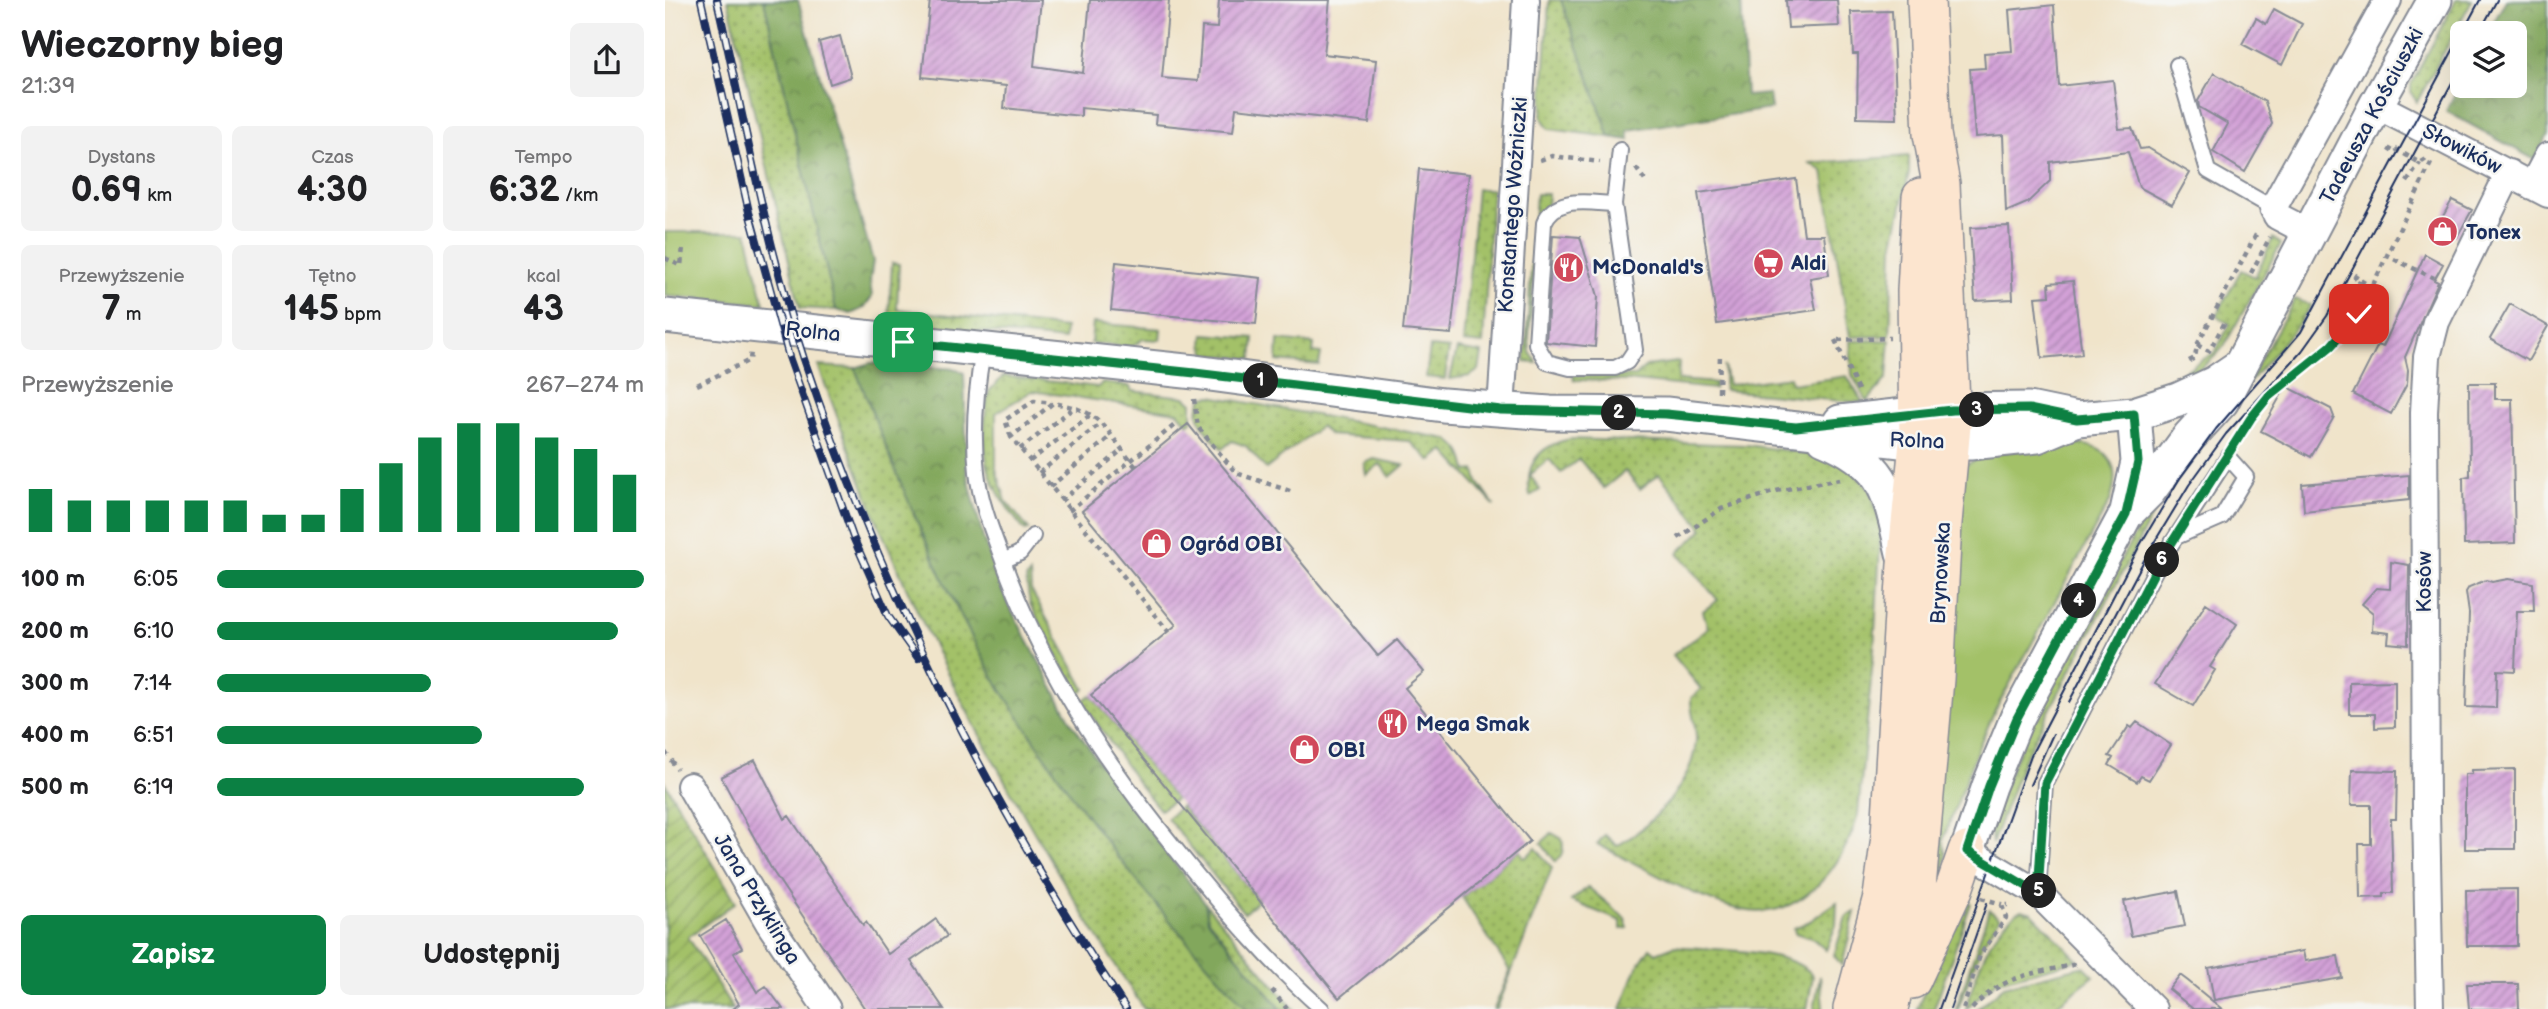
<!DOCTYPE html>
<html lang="pl">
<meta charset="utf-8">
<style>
:root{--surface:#fff;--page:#f2f2f2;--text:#202124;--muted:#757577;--accent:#0b8043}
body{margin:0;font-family:"Balsamiq Sans",sans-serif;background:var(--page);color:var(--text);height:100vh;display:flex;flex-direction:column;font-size:26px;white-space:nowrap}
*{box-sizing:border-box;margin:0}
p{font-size:23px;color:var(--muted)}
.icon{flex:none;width:38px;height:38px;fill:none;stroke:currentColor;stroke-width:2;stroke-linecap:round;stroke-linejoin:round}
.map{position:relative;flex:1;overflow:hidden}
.sheet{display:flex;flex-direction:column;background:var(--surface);width:665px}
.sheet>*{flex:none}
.buttons{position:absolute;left:1785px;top:21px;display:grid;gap:14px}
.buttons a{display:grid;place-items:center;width:77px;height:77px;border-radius:10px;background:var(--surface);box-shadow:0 7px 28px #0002;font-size:35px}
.pin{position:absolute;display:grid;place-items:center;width:60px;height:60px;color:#fff;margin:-30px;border-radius:14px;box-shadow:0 4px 10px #0006}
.km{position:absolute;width:35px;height:35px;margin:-18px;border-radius:50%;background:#222;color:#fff;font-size:19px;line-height:35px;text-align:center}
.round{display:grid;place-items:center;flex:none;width:74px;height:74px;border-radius:10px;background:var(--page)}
.headline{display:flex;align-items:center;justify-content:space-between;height:119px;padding:0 21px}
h1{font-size:38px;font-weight:600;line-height:52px}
.metrics{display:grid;grid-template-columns:repeat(3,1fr);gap:10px;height:119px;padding:7px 21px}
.metrics div{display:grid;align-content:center;border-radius:10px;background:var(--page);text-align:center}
.metrics b{font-size:35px;font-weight:600}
.metrics small{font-size:19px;font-weight:400}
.metrics p{font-size:19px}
.chart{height:196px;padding:14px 21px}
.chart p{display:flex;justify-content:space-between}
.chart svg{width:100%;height:126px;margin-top:7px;stroke:var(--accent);stroke-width:6}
.primary-button{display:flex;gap:14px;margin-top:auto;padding:14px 21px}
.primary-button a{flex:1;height:80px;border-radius:10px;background:var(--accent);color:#fff;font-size:28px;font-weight:600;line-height:80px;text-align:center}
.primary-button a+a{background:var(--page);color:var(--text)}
ul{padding:0 21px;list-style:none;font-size:23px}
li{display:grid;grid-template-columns:112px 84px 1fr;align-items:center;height:52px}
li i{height:18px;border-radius:9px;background:var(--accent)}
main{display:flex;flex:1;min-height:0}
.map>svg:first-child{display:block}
</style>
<main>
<section class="sheet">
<div class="headline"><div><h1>Wieczorny bieg</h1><p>21:39</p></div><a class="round"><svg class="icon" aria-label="share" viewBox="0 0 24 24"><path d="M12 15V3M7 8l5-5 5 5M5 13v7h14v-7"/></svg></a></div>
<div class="metrics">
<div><p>Dystans</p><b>0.69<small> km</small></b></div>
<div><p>Czas</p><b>4:30</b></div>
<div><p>Tempo</p><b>6:32<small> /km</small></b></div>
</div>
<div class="metrics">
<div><p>Przewyższenie</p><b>7<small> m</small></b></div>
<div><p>Tętno</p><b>145<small> bpm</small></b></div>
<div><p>kcal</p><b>43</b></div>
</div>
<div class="chart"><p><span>Przewyższenie</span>267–274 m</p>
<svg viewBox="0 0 160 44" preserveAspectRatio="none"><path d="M5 44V29M15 44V33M25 44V33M35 44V33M45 44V33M55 44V33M65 44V38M75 44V38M85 44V29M95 44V20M105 44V11M115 44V6M125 44V6M135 44V11M145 44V15M155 44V24"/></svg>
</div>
<ul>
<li><b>100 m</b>6:05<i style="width:100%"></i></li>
<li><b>200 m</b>6:10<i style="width:94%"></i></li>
<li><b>300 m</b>7:14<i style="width:50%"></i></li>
<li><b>400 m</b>6:51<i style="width:62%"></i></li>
<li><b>500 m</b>6:19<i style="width:86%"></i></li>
</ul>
<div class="primary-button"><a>Zapisz</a><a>Udostępnij</a></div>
</section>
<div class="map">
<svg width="1883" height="1009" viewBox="0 0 1883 1009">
<defs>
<pattern id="grass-dots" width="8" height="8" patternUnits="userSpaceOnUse" patternTransform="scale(1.75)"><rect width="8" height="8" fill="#a3c168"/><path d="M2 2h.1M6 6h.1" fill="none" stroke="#849d59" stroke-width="1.8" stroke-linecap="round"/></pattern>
<pattern id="forest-crowns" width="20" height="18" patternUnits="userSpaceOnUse" patternTransform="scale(1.75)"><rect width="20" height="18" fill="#82a75c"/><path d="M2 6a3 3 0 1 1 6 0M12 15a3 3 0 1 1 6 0" fill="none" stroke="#6a884f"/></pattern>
<pattern id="garden-furrows" width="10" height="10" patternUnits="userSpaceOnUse" patternTransform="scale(1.75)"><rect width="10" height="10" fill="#a3c168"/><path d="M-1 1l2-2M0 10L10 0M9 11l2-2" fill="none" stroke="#849d59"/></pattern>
<pattern id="building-hatch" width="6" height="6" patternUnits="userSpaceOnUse" patternTransform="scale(1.75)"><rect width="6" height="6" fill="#d3a1d7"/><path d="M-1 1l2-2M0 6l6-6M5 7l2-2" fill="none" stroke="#aa84b2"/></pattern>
</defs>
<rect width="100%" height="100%" fill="#f6f6f2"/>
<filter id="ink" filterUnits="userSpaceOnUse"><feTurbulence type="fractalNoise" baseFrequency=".0143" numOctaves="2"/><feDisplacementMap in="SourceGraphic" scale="14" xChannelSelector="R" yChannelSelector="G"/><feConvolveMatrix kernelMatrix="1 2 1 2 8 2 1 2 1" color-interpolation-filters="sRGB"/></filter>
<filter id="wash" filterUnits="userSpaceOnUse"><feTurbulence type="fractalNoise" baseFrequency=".00686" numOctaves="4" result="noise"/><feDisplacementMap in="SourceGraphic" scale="28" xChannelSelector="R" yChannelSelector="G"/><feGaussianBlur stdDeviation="1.57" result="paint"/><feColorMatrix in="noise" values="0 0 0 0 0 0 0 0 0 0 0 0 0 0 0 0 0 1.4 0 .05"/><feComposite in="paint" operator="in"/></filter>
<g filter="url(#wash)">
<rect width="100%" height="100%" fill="#f0e4ca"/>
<!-- grass -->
<path fill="url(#grass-dots)" stroke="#5f7863" stroke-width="2" d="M63 0H99L171 310 135 308Z
M884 0H896L945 137 884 129 877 118Z
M1791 0H1807L1752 102 1746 93V84Z
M1244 156V173L1228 248 1225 336 1185 337 1158 171 1145 163Z
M812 189H827L818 344 798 342Z
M871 194H883L882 205 873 222 864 337 865 352 872 363 860 362Z
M1608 238 1616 244 1559 346C1542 367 1523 379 1497 385L1550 352 1565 324 1551 316 1576 270 1590 277Z
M227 263 234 264 232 309 400 328 399 340 228 323 224 315Z
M1630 299 1646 305 1636 321 1548 426 1489 512 1358 761 1327 844 1325 818 1369 716 1500 480 1589 371Z
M428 323 496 329 495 340 478 339 467 347 426 343Z
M539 334 589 338 587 359 542 354 538 345Z
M613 340 649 344 648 352 656 353 654 365 612 361Z
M1225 340 1222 378 1202 402 1187 375 1185 341Z
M765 347 784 349 780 379 761 377Z
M792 349 817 353 814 370 805 376 785 379Z
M1014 362 1013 380 1050 383 1049 389 970 381 909 380 908 375 971 376 981 366Z
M153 366 190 368C231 472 272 575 326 673 339 696 355 717 369 739 435 840 502 921 583 1009H479C380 859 289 700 218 535 194 479 175 422 153 366Z
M1059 366 1063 385 1125 377 1127 384 1182 376 1198 403 1059 390Z
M339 376 433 387 437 383 464 386 467 391 520 397 527 403V421L523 424 513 412 367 391 331 413V469L341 501 364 530 360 531C323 486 314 460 322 401L324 391Z
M546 396 782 439C796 448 799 455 802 471L810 470 813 482 830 506 779 450 766 461 744 441 664 435 656 426 601 469 581 446 567 441 557 449C544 434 523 416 539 397Z
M905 439 1081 445 1126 451 1178 462 1205 489 1216 529 1209 649 1193 814C1180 864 1137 922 1077 910 1038 903 971 863 932 844L940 835 952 846C987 826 1028 783 1031 741 1032 726 1025 712 1026 698L1036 689 1008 655 1043 628 1038 611 1053 600 1013 553 1038 529 994 474 975 489 960 471 939 488 914 459 896 473 884 459 865 475 875 490 865 496C859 464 873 446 905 439Z
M709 459 739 465 725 477 715 464 701 475 699 463Z
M365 574 366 590 420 689 413 695 365 604 361 579Z
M426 695 511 799 495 810 472 782 417 701Z
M516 806 594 900 579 913 502 818Z
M887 833 897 839C899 849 898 855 891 862L876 843Z
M871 848 887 868 832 1009H829L845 971 797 897 854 850 860 858Z
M923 887 960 918 963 928 956 929V921L906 901Z
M1298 900 1306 903 1269 1009H1252Z
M1172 902 1171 925 1161 950 1147 938 1130 933 1129 928 1145 921Z
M540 903 629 1009H616L543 920Z
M1324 910 1335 918 1317 944 1293 1009H1291Z
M1356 910 1367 913 1413 960 1330 982 1301 1009C1310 974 1324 930 1356 910Z
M1190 912 1177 966 1169 955 1181 917Z
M1009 946C1042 950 1129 948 1148 976L1142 1009H956L972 967 985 948 991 953Z
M1419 966 1429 976 1386 1009H1312L1339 986Z
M1155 976 1158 1006V1009H1149Z"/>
<!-- forest -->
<path fill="url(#forest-crowns)" stroke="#4e6b5d" stroke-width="2" d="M99 0H133L208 261 205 281 207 297 199 308 186 314 171 310Z
M896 0H1076L1081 96 1104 94 1106 109 963 130 964 140 945 137Z
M1841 0H1883V135L1870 160 1781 111 1797 80V86H1850V33H1823Z
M206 363 292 369 299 373 302 473 318 538 343 604 407 723 447 781 540 903 543 920 616 1009H583C505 925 435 840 372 744 357 721 340 697 326 673 272 575 230 472 190 368Z"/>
<!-- park -->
<path fill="#a3c168" stroke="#5f7863" stroke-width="2" d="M0 232H82L99 304 0 296Z
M1411 444C1447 446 1456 469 1445 501L1331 709 1313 748 1278 840 1281 856 1278 874 1263 877 1300 465 1326 453Z"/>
<!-- garden -->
<path fill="url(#garden-furrows)" stroke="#5f7863" stroke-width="2" d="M0 783 71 902 23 937 68 1009H0Z"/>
<g id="blocks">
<!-- building -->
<path fill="url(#building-hatch)" d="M265 0H376L369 66 418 73 425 0H504L497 78 533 81 537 27 552 28 554 0H665L659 54 711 60 704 123 571 108 568 132 490 124 491 115 416 108V116L339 108 341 86 257 77Z
M1121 0H1172L1174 26 1123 28Z
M1389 5 1394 86 1448 80 1454 129 1467 128 1475 149 1483 148 1525 173 1507 205 1474 187 1463 152 1385 162V181L1362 203 1341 212 1338 135 1310 137 1305 69 1320 68 1319 53 1347 51 1344 10Z
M1609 9 1637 24 1617 65 1577 44 1591 18 1601 24Z
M1227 11 1232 119 1192 118 1193 54H1188L1186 12Z
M175 36 186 77 165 84 154 42Z
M1549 73 1600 102 1607 124 1580 172 1548 152 1563 124 1534 107 1533 101Z
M754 169 804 174 786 334 738 330Z
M1131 179 1139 235H1159L1164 275 1145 278 1151 310 1052 324 1033 193Z
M1787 200 1807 210 1792 237 1772 227Z
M1344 226 1348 299 1310 301 1305 228Z
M888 235 915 237 933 296 930 347 881 342Z
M1760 254 1778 264 1769 280 1773 282 1740 357 1743 370 1742 384 1726 414 1688 394 1713 345 1718 347Z
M451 262 596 278 591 324 446 310Z
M1408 281 1417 354 1377 358 1370 297 1385 296 1384 283Z
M1845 304 1883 326 1863 361 1825 339Z
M1804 383H1830V399H1847L1850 543 1799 545 1798 477 1805 476Z
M1621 386 1666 409 1669 417 1646 457 1596 431Z
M523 424 713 656 732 640 759 672 740 688 865 841 674 998 426 695 511 625 417 511Z
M1744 475V500L1639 511 1637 484Z
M1726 562 1744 565 1743 645 1723 643 1724 633 1707 631 1708 613 1697 604 1711 588 1725 589Z
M1843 579 1868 583 1869 611H1852L1850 671 1832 670 1831 708 1801 707 1804 613 1801 592 1804 587 1821 580 1827 582Z
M1541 603 1572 624 1545 667 1550 670 1528 706 1490 684Z
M1730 681V727L1710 728V714H1684V682Z
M1472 722 1506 745 1484 780 1476 776 1472 782 1444 765 1448 758 1444 756 1464 726 1467 728Z
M90 760 120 819 124 816 198 925 201 922 223 954 271 919 282 936 246 961 279 1009H200L107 870 56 777Z
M1850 769V849H1800V774H1807V770Z
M1687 770 1732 771 1731 819H1726L1728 893H1719V897L1695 898 1694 844H1706V805H1686Z
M1852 889V946H1802L1801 890Z
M1513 891 1520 926 1466 936 1459 901Z
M61 920 77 948 69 953 92 992 101 986 118 1009H68L74 1004 35 936Z
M1638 951 1640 961 1673 956 1677 978 1549 1000 1543 968Z
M1515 975 1523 981 1557 1009H1528L1504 989Z
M1802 984H1853L1854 1009H1804Z"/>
</g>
</g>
<g filter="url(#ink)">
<use href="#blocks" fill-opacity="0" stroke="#868a94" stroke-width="2"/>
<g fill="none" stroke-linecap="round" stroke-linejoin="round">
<defs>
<path id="service" d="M1512 65 1543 171 1608 208
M949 204C924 203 890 195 879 223L871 344 882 362 905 368H950L962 362 970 350 949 204 955 150
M318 350C311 390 307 431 312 472 315 501 327 531 337 558 377 670 442 765 517 857 560 910 605 963 657 1009
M338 561 355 553 368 536
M1373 893 1380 783 1494 563 1563 457 1581 477 1557 517 1511 537"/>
<path id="minor" d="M1711 105 1883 194
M1867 186 1883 156
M1645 233 1612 216 1608 208 1723 0
M836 410 861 0
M25 786 104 923 162 1009
M1302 851 1373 893 1488 1009
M1765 1009 1761 809 1759 412 1762 357 1771 322 1844 173"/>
<path id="tertiary" d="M0 316 530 372 778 405 885 413 1001 414 1253 443H1305L1372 436 1412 419 1469 414 1513 400 1550 383 1572 368
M1175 422 1287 410 1364 409 1412 419
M1159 438C1222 464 1224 493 1238 553
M1462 511 1473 462 1469 414
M1302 851 1324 786 1352 718 1461 514 1484 491 1524 437 1557 401 1711 105 1770 0"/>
<path id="secondary" d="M1247 980 1289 889 1302 851
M1187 1009 1217 897 1225 836 1241 564 1253 443 1251 291 1256 197
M1224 1009 1252 888 1270 679 1278 523 1287 425 1276 184 1267 134 1261 0"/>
</defs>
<!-- service casing -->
<use href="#service" stroke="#868a94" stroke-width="18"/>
<!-- minor casing -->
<use href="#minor" stroke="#868a94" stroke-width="30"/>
<!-- tertiary casing -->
<use href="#tertiary" stroke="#868a94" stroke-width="37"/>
<!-- secondary casing -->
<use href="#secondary" stroke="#868a94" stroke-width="40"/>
<!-- path -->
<path stroke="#868a94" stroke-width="4.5" stroke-dasharray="5 5" stroke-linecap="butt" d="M1724 152 1727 147 1755 163 1763 158
M875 160 887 156 935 162
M971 168 981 182
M1742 182 1755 163
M1720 255 1769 278
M0 258 16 266 18 247
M1586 273 1605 237
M1692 274 1690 277 1705 286
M1675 318 1695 280
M1170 340 1194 392
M1173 340 1225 338
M1532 345 1544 351 1560 322
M1524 361 1530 358 1532 345 1593 231
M32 385 85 360 86 351
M1054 392 1055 354
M529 399 533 427 571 473 628 492
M346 437 340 420 369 401 387 403
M1570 440 1603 397 1666 346 1694 314 1767 161
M355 449 410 407
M365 461 428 413
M471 467C439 430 440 411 388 403L346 437 503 631
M374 473 436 423
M385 487 446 436
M396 501 457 450
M404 511 512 423
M1013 538 1056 509 1111 491 1175 479
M0 752 12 769
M1316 898 1337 904
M607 990 622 1009
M1298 1009 1315 955 1341 918 1337 905H1343
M1307 1009C1338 974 1369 974 1412 964"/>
<!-- service -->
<use href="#service" stroke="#fff" stroke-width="14"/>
<!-- minor -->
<use href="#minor" stroke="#fff" stroke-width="26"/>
<!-- tertiary -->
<use href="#tertiary" stroke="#fff" stroke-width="33"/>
<!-- secondary -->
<use href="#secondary" stroke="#fce5cf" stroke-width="37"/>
<!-- tram -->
<path stroke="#1b2f5e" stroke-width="2" d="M1814 33 1832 0
M1404 702 1484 551 1524 485 1561 434 1637 351 1662 316 1797 64
M1365 785 1388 734
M1274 1009 1366 755 1475 545 1515 478 1551 429 1636 332 1815 0
M1285 1009 1322 903"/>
<defs>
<path id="rail" d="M36 0 84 212 124 357 188 537 223 616 253 658
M52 0C79 119 101 242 139 359 216 589 327 807 461 1009"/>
</defs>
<!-- rail casing -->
<use href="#rail" stroke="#1b2f5e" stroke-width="8"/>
<!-- rail -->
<use href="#rail" stroke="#f6f6f2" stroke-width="5" stroke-dasharray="16" stroke-linecap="butt"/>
</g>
</g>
<g fill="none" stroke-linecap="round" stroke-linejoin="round" filter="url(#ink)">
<defs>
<path id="route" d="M238 342 530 373 836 410 1001 414 1131 427 1287 410 1364 409 1412 419 1469 414 1473 462 1461 514 1352 718 1324 786 1302 851 1373 893 1380 783 1494 563 1586 418 1603 397 1666 346 1694 314"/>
</defs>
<!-- route casing -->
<use href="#route" stroke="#fff" stroke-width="14"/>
<!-- route -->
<use href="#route" stroke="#0b8043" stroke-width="9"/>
</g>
<!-- icons -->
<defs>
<symbol id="shop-disc" viewBox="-11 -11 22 22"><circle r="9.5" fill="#d1495b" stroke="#f6f6f2"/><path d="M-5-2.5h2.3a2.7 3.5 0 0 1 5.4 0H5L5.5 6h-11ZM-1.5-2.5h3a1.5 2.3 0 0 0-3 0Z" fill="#fff"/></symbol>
<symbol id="supermarket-disc" viewBox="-11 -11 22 22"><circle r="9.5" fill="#d1495b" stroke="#f6f6f2"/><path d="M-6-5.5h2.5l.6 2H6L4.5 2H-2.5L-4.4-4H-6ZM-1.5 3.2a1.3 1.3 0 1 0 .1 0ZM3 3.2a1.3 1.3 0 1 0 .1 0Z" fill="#fff"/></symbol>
<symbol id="restaurant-disc" viewBox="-11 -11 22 22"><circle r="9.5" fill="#d1495b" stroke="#f6f6f2"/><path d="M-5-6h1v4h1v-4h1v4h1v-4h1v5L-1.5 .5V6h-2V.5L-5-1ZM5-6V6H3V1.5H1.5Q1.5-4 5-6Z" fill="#fff"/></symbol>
</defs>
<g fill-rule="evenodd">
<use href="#shop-disc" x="1760" y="214" width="35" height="35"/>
<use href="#supermarket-disc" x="1086" y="246" width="35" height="35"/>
<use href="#restaurant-disc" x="886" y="250" width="35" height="35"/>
<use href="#shop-disc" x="474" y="526" width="35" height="35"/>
<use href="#restaurant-disc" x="710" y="706" width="35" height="35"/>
<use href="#shop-disc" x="622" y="732" width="35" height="35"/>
</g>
<g text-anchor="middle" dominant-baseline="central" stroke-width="5" stroke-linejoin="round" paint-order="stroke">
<!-- street labels -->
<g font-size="21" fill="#1b2f5e" stroke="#f6f6f2">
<text transform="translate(1707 116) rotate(-62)">Tadeusza Kościuszki</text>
<text transform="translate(1797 149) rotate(27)">Słowików</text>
<text transform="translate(848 205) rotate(-86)">Konstantego Woźniczki</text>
<text transform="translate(148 332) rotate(6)">Rolna</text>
<text transform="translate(1252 441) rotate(2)">Rolna</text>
<text transform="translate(1276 573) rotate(-87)">Brynowska</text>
<text transform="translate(1759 582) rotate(-90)">Kosów</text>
<text transform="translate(92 899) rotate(59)">Jana Przyklinga</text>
</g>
<!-- poi labels -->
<g font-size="21" font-weight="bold" fill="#1b2f5e" stroke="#f6f6f2" text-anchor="start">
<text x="1801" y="232">Tonex</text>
<text x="1126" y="263">Aldi</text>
<text x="927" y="267">McDonald's</text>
<text x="515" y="544">Ogród OBI</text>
<text x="751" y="724">Mega Smak</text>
<text x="663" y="750">OBI</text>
</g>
</g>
</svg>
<div class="buttons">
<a><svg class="icon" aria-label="layers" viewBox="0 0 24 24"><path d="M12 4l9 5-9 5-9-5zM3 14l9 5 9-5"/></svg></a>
</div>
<div class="pin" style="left:238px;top:342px;background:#1e9e55"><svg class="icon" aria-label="arrive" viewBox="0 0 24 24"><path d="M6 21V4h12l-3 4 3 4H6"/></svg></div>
<div class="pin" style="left:1694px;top:314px;background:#d93025"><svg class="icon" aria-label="check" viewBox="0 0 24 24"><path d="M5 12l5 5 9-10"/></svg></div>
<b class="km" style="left:596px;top:381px">1</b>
<b class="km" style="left:954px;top:413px">2</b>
<b class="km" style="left:1312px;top:410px">3</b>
<b class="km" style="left:1414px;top:601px">4</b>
<b class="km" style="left:1374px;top:891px">5</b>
<b class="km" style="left:1497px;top:560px">6</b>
</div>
</main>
